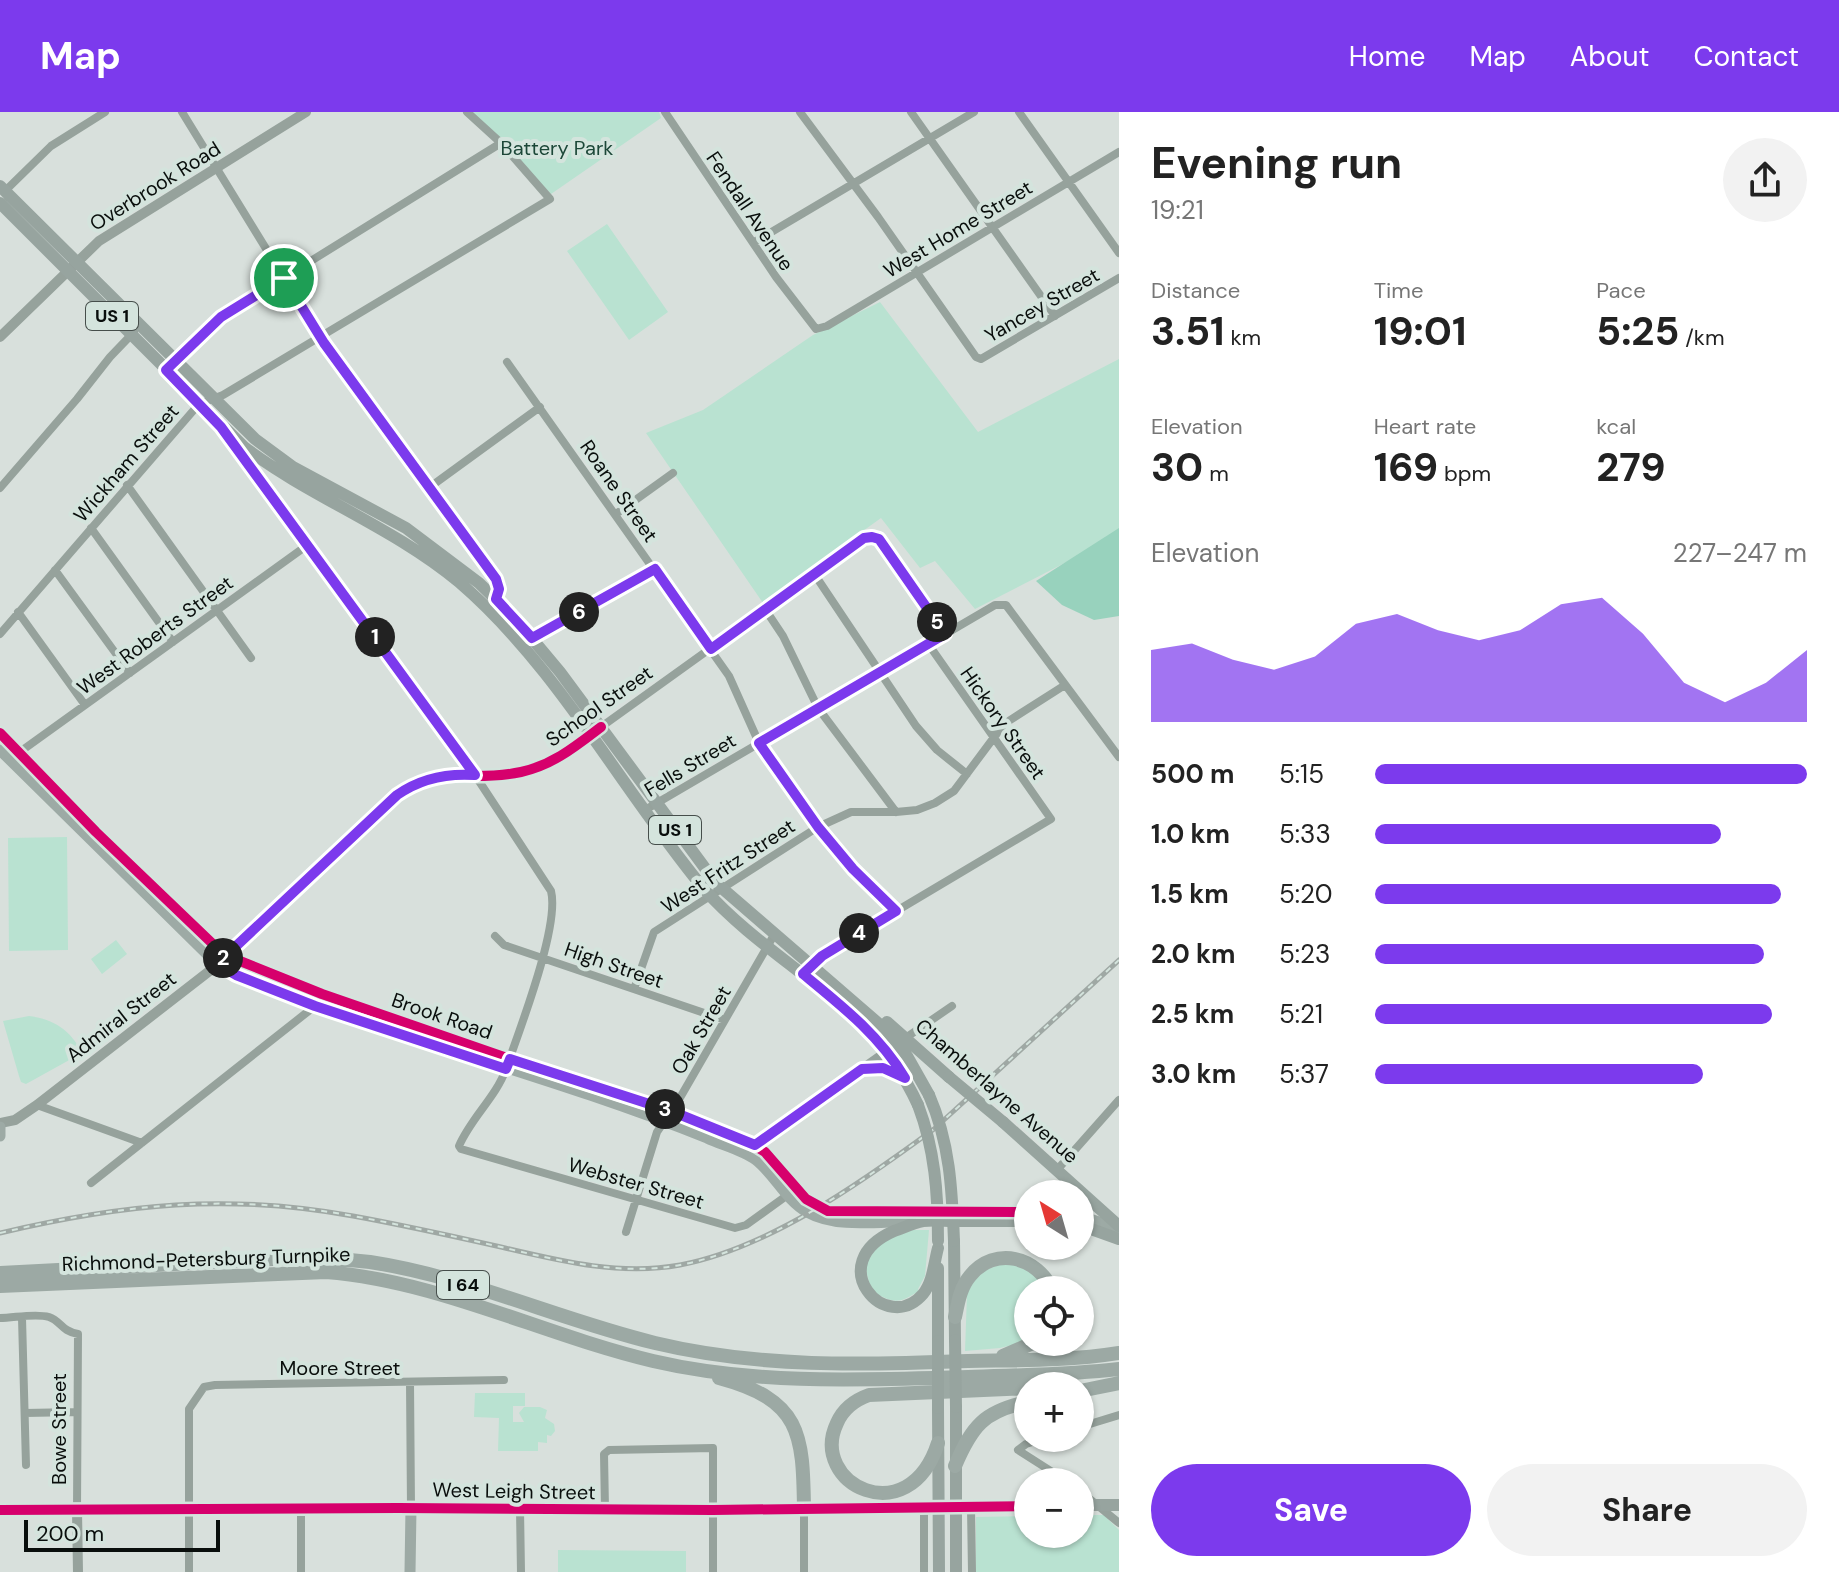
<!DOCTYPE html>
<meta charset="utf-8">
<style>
:root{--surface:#fff;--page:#f2f2f2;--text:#222;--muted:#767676;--accent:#7c3aed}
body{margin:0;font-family:"DM Sans",sans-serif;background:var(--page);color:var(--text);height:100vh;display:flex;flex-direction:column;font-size:30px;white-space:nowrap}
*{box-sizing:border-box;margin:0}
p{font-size:26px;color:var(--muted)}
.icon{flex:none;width:44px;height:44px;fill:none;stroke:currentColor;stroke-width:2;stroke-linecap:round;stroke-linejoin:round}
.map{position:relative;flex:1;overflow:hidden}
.side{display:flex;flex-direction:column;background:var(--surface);width:720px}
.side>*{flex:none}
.needle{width:52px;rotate:323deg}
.tools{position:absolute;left:1014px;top:1068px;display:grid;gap:16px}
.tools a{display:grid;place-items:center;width:80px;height:80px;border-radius:50%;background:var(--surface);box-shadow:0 2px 6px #0004;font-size:40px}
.scale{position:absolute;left:24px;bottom:20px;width:196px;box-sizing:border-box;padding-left:8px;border:4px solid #090e0c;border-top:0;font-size:22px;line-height:28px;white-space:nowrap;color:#090e0c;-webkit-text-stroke:6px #d4e4dd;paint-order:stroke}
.pin{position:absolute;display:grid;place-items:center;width:68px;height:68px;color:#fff;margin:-34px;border:4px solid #fff;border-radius:50%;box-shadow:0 2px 8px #0007}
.km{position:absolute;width:40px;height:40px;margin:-20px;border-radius:50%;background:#222;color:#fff;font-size:22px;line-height:40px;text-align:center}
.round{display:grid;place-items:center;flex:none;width:84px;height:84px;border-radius:42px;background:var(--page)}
.head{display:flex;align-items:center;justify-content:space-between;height:136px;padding:0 32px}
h1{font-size:44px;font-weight:700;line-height:60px}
.stats{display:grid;grid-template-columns:repeat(3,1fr);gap:12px;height:136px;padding:8px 32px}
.stats div{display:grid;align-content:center}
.stats b{font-size:40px;font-weight:700}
.stats small{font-size:22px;font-weight:400}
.stats p{font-size:22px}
.chart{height:224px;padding:16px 32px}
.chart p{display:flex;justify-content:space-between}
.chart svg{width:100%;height:144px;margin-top:8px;fill:var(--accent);opacity:.7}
.action{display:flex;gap:16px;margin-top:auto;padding:16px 32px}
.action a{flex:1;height:92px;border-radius:48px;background:var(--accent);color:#fff;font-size:32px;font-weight:700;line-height:92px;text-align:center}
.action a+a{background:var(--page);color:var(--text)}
ul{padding:0 32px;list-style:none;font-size:26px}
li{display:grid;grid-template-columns:128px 96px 1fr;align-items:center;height:60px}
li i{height:20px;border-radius:10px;background:var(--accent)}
header{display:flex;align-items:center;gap:48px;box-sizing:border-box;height:112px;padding:0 40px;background:var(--accent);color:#fff}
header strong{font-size:38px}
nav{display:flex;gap:44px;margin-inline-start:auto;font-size:28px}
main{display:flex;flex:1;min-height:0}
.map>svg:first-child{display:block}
</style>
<header>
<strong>Map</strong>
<nav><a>Home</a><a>Map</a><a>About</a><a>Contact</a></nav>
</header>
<main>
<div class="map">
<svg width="1119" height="1460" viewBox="0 0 1119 1460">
<rect width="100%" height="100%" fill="#d8e0dc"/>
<!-- green -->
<path fill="#b9e2d1" d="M472 0H659L661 6 551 82Z
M607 112 668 200 629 228 567 139Z
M880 190 978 320 1119 247V423L975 497 935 449 920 456 881 406 763 491 646 321 703 298 813 223Z
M67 725 68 838 9 839 8 726Z
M116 828 127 842 102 862 91 847Z
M29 904C53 907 71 918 82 941L26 972 21 970 19 964 3 909Z
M913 1118H929L925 1164 918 1177 919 1179C897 1193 894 1191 871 1179L865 1154 879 1130Z
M1006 1150 1033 1158 1047 1178H1028V1229L1000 1236 965 1239 967 1182 976 1162Z
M475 1281H525V1294H513V1310H524L519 1301 524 1295H540L547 1298 545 1306 554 1312 555 1319 551 1324 547 1323V1331L538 1330V1339H498L499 1306 474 1305Z
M1080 1403H1104L1119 1418V1460H976V1405L1028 1404V1422H1080Z
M558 1438 686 1439V1460H558Z"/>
<!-- forest -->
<path fill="#98d2bd" d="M1119 416V504L1094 508 1062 493 1036 469Z"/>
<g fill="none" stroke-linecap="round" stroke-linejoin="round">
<!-- minor -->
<path stroke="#96a29c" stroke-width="8" d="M182 0 324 231 496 467 499 477 494 490
M665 0 776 165 816 217 827 214 1119 40
M800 0 878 105 976 245 981 247 1119 166
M911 0 1055 204
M1019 0 1119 141
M5 79 51 34 105 0
M753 131 974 0
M174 250 227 201 501 31
M507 250 729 564 759 631 818 715 853 757 896 799
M231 328 475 663 551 779C560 814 519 919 506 957 496 985 471 1006 459 1034L461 1037 735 1116 746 1113 789 1082
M127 373 251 546
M430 375 540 295
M0 376 77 287 110 245 134 220
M616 402 673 361
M91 416 173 530
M55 458 130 561
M815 463 916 614 937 638 967 662
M765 497 783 524 818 596 896 700
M18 500 85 593
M0 522 199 292 223 283 550 87 501 31 467 0
M532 526 655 457
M601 615 864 426 872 425 879 427 945 522
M17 642 309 432
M645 698 995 493H1006L1119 645
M495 824 504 833 725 908
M809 854 846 829 1051 707 929 533
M634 877 654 820 818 715 851 700H896L917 698 935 691 954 679 1004 612 1065 573
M904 927 952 894
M37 993 142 1031
M1057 1058 1119 988
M91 1071 315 894 322 882
M626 1120 657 1020 677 991 774 823
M0 1206C14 1206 35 1201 49 1205 61 1209 61 1219 78 1222L77 1398
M22 1206 26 1353
M410 1271 411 1396
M25 1301 77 1300
M1080 1315 1119 1303
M1045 1326 1026 1332 1018 1338 1068 1370
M1080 1379 1119 1411
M924 1395V1460
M971 1395 972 1460
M520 1397 521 1460
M605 1397 604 1342 609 1338 713 1336V1460
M804 1397V1460
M189 1460V1297L204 1275 215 1273 504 1268
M301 1460V1396"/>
<!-- tertiary -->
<path stroke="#96a29c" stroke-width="10" d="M0 225 99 129 306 0
M0 1011 15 1008 37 993 212 857 382 696C438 646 460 673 521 659 551 653 573 636 597 619
M748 1038 892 936
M0 1398 411 1396
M77 1398 78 1460"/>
<!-- secondary -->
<path stroke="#9daaa5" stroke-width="11" d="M0 621 96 720 216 835 230 845 322 882 510 947 671 999 749 1030 765 1040 806 1087 828 1099 1028 1100
M0 638 208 843C243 875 327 898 374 913 485 950 598 982 707 1026 722 1033 743 1038 756 1048 775 1063 785 1087 807 1100 837 1117 881 1109 914 1109
M0 1015V1024
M1080 1104 1118 1116
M410 1460 411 1396 713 1398 971 1395"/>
<!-- primary -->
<path stroke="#97a49f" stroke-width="12" d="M0 74 255 327 293 355 406 416 479 471 514 505 560 560 716 771 886 918 907 944 929 983
M0 91 244 335C312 386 393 415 459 470 557 554 622 678 704 777 775 856 872 891 918 993
M887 910 949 965
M862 957 883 956 904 966
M1003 1010 1119 1114
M1080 1113 1119 1127
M954 1129 955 1228
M938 1136C934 1151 933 1170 923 1182 886 1225 821 1151 894 1119 903 1116 913 1111 923 1109 933 1108 944 1109 954 1109 979 1109 1003 1109 1028 1109
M938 1156V1229
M938 1296 939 1460
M1080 1393H1119
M971 1395 1028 1394
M956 1460V1295"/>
<!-- motorway -->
<path stroke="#9ca9a4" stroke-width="14" d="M0 1161 292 1146C318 1146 344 1147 370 1150 468 1165 560 1208 655 1231 759 1256 863 1253 968 1249 1018 1248 1069 1249 1119 1241
M0 1174 326 1160C439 1169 543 1223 653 1249 755 1273 864 1268 968 1265 1018 1263 1069 1263 1119 1257
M955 1205C958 1191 960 1176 970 1164 995 1133 1038 1145 1052 1178
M1003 1244 1035 1230
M719 1266C801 1288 803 1321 804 1397
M1080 1279 1119 1271
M938 1331C909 1422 808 1372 837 1311 843 1297 855 1288 869 1283L1028 1276
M955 1354C972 1314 984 1299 1028 1290"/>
<defs>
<path id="rail" d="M0 1121C123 1092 228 1081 353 1104 403 1113 452 1124 501 1135 560 1149 620 1164 680 1153 769 1136 862 1070 934 1017L1119 848"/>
</defs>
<!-- rail casing -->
<use href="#rail" stroke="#9fa8a4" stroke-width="5"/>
<!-- rail -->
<use href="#rail" stroke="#d4e4dd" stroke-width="2" stroke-dasharray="6" stroke-linecap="butt"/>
<!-- primary-bridge -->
<path stroke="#97a49f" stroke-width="12" d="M949 965 1003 1010
M929 983C950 1031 952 1077 954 1129
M918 993C935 1038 938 1081 938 1129
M955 1228 956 1295
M938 1296V1229"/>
<defs>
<path id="cycleway" d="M0 621 96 720 216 835 230 845 322 882 510 947 671 999 749 1030 765 1040 806 1087 828 1099 1028 1100
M226 843 382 696C438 646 460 673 521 660 553 653 576 634 601 615
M0 1398 398 1396 713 1398 1028 1394"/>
</defs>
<!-- cycleway casing -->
<use href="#cycleway" stroke="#d4e4dd" stroke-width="15"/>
<!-- cycleway -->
<use href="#cycleway" stroke="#d6006c" stroke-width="10"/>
</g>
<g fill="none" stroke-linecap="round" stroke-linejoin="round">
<defs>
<path id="route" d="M284 166 324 231 496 467 499 477 496 487 532 526 655 457 711 537 864 426 872 425 879 427 945 522 759 631 818 715 853 757 896 799 822 844 803 862C842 894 879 923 905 966L883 956 862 957 755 1033 671 999 510 947 506 957 315 894 236 863 217 852 397 683C421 666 446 661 475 663L221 315 166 258 221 205Z"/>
</defs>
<!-- route casing -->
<use href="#route" stroke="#fff" stroke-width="16"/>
<!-- route -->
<use href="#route" stroke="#7c3aed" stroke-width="10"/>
</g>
<g text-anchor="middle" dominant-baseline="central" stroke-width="8" stroke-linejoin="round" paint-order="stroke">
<!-- shield labels -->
<g fill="#d4e4dd" stroke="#464e4b" stroke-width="2">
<rect x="86" y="190" width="52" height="28" rx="6"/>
<rect x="649" y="704" width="52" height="28" rx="6"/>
<rect x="437" y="1159" width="52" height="28" rx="6"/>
</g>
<g font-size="18" font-weight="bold" fill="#090e0c">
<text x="112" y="204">US 1</text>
<text x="675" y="718">US 1</text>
<text x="463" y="1173">I 64</text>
</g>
<!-- park labels -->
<g font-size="20" fill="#1c4738" stroke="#d4e4dd">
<text x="557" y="36">Battery Park</text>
</g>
<!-- street labels -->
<g font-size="20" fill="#090e0c" stroke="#d4e4dd">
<text transform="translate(155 74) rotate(-32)">Overbrook Road</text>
<text transform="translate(750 99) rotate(56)">Fendall Avenue</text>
<text transform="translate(958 117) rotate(-31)">West Home Street</text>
<text transform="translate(1042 193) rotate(-30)">Yancey Street</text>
<text transform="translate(126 351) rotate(-49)">Wickham Street</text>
<text transform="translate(619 379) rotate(55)">Roane Street</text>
<text transform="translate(155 523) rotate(-36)">West Roberts Street</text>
<text transform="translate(599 594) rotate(-35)">School Street</text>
<text transform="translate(1003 611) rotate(55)">Hickory Street</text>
<text transform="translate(690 653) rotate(-31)">Fells Street</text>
<text transform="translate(728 754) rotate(-33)">West Fritz Street</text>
<text transform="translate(614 853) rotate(19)">High Street</text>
<text transform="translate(442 904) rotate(19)">Brook Road</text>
<text transform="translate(121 905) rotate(-38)">Admiral Street</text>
<text transform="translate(701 918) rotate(-60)">Oak Street</text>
<text transform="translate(997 979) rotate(41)">Chamberlayne Avenue</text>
<text transform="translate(636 1071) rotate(16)">Webster Street</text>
<text transform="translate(206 1147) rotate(-2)">Richmond-Petersburg Turnpike</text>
<text x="340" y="1256">Moore Street</text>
<text transform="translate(59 1317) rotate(-90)">Bowe Street</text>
<text transform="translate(514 1379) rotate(1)">West Leigh Street</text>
</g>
</g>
</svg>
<div class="tools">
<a><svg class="needle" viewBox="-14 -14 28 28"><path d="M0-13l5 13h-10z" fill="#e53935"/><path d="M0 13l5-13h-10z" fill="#767676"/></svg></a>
<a><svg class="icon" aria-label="locate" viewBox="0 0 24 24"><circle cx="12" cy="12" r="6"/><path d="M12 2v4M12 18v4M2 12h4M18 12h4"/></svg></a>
<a>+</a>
<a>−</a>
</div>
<div class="scale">200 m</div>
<div class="pin" style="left:284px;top:166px;background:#1e9e55"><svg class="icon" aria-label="arrive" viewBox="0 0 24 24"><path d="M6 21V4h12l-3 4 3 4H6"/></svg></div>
<b class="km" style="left:375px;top:525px">1</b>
<b class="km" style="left:223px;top:846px">2</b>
<b class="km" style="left:665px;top:997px">3</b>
<b class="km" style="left:859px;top:821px">4</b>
<b class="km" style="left:937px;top:510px">5</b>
<b class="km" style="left:579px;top:500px">6</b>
</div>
<section class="side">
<div class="head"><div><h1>Evening run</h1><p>19:21</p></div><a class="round"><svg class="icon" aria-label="share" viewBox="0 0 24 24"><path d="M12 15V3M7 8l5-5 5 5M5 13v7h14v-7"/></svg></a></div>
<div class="stats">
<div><p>Distance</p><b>3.51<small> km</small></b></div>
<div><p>Time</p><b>19:01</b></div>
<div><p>Pace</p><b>5:25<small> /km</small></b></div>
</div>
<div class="stats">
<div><p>Elevation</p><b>30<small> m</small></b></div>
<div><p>Heart rate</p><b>169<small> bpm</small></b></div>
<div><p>kcal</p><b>279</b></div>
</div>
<div class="chart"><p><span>Elevation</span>227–247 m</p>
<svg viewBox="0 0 160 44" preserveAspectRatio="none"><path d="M0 44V22L10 20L20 25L30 28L40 24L50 14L60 11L70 16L80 19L90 16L100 8L110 6L120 17L130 32L140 38L150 32L160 22V44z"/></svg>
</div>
<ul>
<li><b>500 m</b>5:15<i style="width:100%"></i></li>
<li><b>1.0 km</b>5:33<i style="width:80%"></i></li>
<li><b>1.5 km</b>5:20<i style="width:94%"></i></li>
<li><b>2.0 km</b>5:23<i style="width:90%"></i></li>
<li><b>2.5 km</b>5:21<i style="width:92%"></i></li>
<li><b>3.0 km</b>5:37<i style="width:76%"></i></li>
</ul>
<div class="action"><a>Save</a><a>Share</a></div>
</section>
</main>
